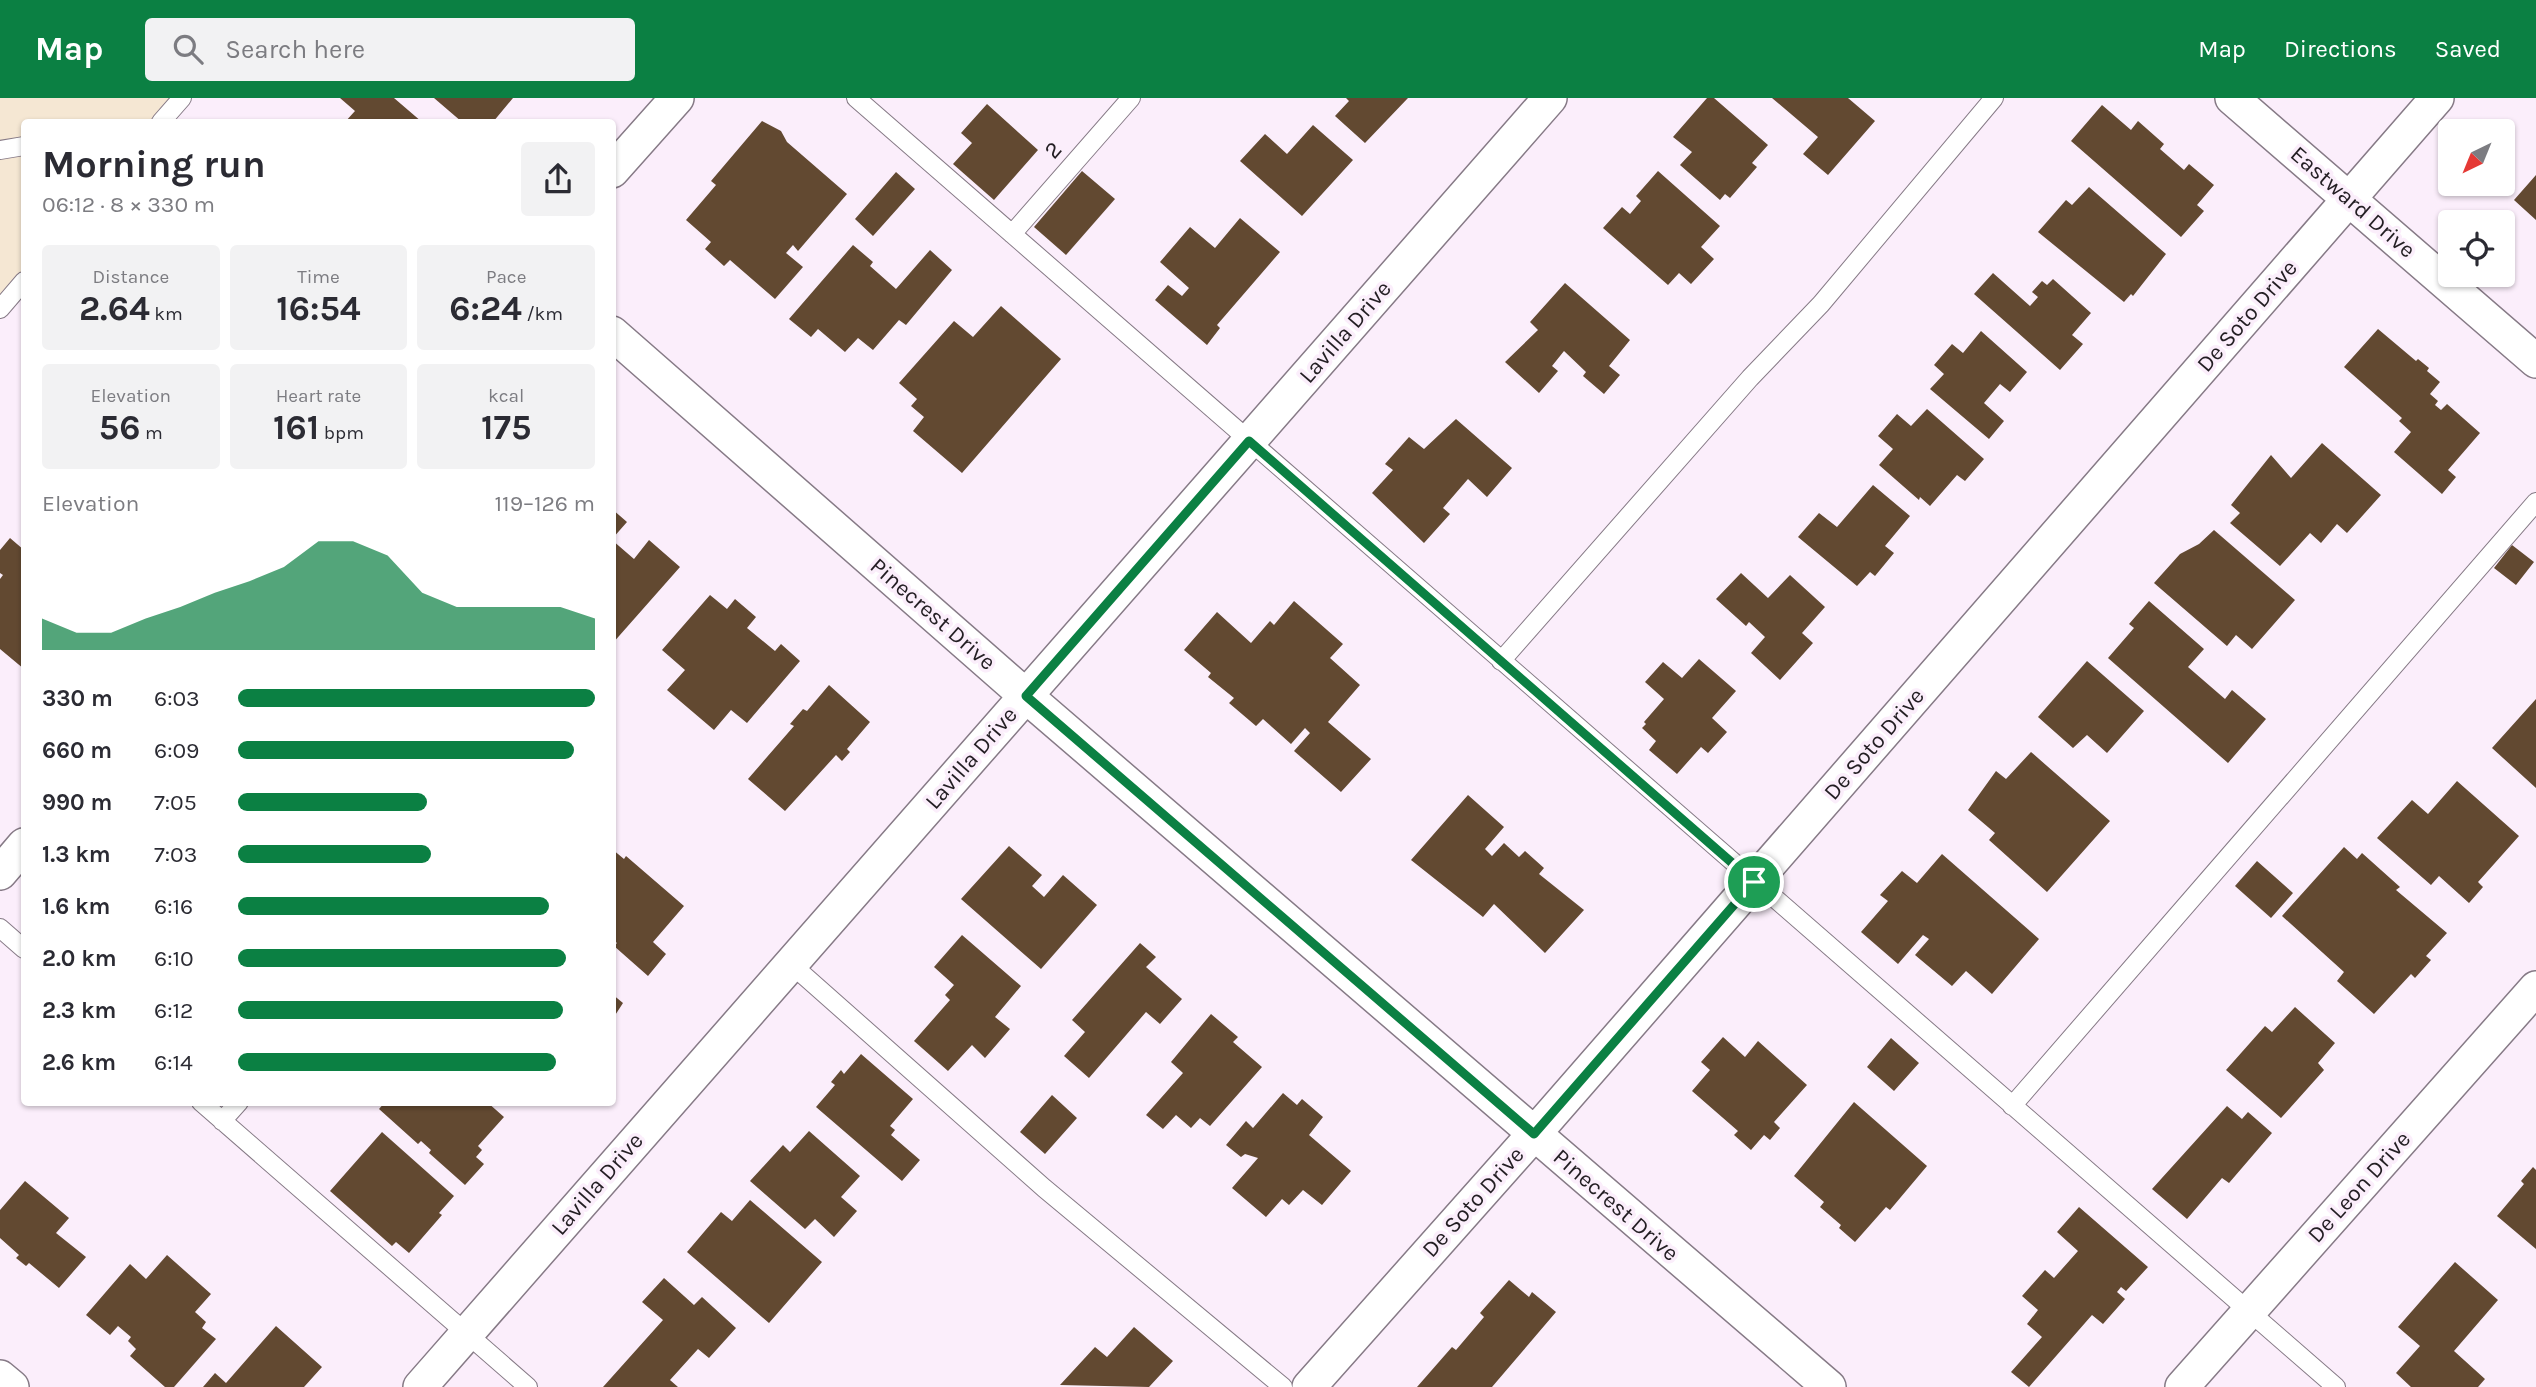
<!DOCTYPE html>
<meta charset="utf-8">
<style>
:root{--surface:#fff;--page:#f2f2f3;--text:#2b2b33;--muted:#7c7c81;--accent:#0b8043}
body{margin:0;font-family:Karla,sans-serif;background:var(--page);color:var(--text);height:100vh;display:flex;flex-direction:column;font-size:26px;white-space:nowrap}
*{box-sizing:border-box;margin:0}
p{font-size:23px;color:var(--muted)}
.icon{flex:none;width:38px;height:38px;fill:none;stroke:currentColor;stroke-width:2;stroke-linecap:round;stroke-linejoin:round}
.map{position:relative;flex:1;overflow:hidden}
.side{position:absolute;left:21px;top:21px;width:595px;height:987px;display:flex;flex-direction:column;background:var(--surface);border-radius:7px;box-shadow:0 2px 5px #0004}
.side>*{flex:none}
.needle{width:46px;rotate:223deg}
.buttons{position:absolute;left:2438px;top:21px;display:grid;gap:14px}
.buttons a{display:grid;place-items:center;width:77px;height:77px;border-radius:7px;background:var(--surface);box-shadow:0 2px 5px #0004;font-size:35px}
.pin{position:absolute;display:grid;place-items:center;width:60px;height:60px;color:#fff;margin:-30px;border:4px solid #fff;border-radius:50%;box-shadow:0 2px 7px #0007}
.round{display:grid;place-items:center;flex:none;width:74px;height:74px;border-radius:7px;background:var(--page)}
.headline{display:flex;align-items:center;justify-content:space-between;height:119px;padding:0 21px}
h1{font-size:38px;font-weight:700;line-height:52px}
.stats{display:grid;grid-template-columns:repeat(3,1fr);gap:10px;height:119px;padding:7px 21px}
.stats div{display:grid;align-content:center;border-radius:7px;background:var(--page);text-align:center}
.stats b{font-size:35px;font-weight:700}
.stats small{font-size:19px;font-weight:400}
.stats p{font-size:19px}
.chart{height:196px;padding:14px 21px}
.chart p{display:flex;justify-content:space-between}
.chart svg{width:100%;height:126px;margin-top:7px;fill:var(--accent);opacity:.7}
ul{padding:0 21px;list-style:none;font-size:23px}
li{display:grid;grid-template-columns:112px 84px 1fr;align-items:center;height:52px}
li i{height:18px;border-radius:9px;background:var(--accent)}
header{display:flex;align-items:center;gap:42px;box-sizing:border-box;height:98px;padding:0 35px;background:var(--accent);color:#fff}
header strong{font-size:33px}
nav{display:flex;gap:38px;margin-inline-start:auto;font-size:24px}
.search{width:490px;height:63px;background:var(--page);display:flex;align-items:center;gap:18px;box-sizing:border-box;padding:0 24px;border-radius:7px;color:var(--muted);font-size:26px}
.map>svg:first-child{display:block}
</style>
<header>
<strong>Map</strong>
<div class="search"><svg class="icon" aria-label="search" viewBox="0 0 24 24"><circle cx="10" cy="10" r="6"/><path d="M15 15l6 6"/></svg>Search here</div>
<nav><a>Map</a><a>Directions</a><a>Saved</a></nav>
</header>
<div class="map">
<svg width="2536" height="1289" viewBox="0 0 2536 1289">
<rect width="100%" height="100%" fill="#fbeefb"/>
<!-- education -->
<path fill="#f5e7d3" d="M0 0H186L164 24H24V184L0 212Z"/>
<!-- building -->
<path fill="#624931" d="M340 0H394L422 24H345L355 13Z
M434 0H513L493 24H462Z
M1346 0H1408L1365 45 1335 18 1349 3Z
M1707 0H1714L1768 47 1752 65 1757 69 1730 100 1725 96 1720 102 1680 67 1692 54 1673 39Z
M1772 0H1848L1875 23 1828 77 1803 56 1818 39Z
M987 6 1038 52 994 102 953 66 972 45 961 35Z
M2102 7 2131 32 2138 23 2164 46 2160 51 2184 72 2189 66 2214 87 2197 107 2204 113 2181 139 2071 43Z
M762 23 781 33 787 44 847 96 798 153 793 147 786 155 803 169 775 201 730 162 724 168 705 151 711 144 686 122 716 87 711 83Z
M1313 27 1353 62 1302 118 1240 63 1265 36 1287 56Z
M1082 73 1115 101 1066 157 1034 129Z
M1658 73 1720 128 1701 149 1714 161 1691 186 1679 175 1668 187 1603 130 1622 109 1630 116 1641 103 1636 98Z
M896 74 915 91 873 138 855 121Z
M2536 77V122L2514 102Z
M2089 89 2166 156 2133 198 2131 196 2124 204 2038 134 2066 102 2072 107Z
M1240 120 1280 154 1217 227 1220 230 1207 247 1155 202 1168 187 1182 198 1189 190 1160 164 1190 129 1215 150Z
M853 147 873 164 870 168 896 191 930 152 952 172 906 227 899 222 873 252 858 240 845 254 818 231 811 239 789 221Z
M1993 175 2030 208 2038 199 2032 194 2042 183 2047 187 2053 181 2091 215 2072 237 2083 246 2060 272 1974 196Z
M1565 185 1630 242 1609 268 1620 277 1604 296 1583 278 1586 274 1564 253 1552 268 1558 273 1539 295 1505 264 1538 232 1530 224Z
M1001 208 1061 261 962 375 913 333 924 319 911 308 917 301 899 285 954 223 973 239Z
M2378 231 2416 263 2418 261 2429 270 2427 273 2440 284 2430 296 2438 303 2435 307 2441 312 2447 306 2480 335 2448 372 2456 379 2442 396 2394 354 2411 334 2399 323 2402 320 2344 269Z
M1981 233 2027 274 2010 294 2000 286 1984 305 2004 323 1989 341 1930 291 1944 276 1934 267 1952 246 1963 255Z
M1927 311 1984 361 1965 383 1957 377 1930 408 1920 399 1919 402 1879 367 1893 351 1878 338 1897 316 1911 328Z
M1456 321 1512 370 1487 399 1468 381 1443 410 1450 416 1424 445 1372 395 1393 372 1385 366 1409 339 1424 351Z
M2322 345 2381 397 2347 435 2337 426 2321 445 2310 435 2280 468 2230 425 2240 415 2231 407 2271 357 2291 380Z
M1873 387 1910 418 1885 448 1894 455 1875 478 1870 474 1857 488 1798 439 1819 415 1837 429Z
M612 411 627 424 612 441Z
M2214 432 2295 502 2252 551 2236 537 2227 548 2154 485 2180 456 2199 446Z
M10 440 24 452V571L0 551V481L3 477 0 475V452Z
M612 442 634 461 649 442 680 469 612 546Z
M2512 447 2534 464 2516 487 2494 470Z
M1741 475 1768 500 1790 477 1825 509 1802 535 1813 545 1780 582 1751 555 1765 539 1749 524 1746 528 1716 501Z
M710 497 727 511 735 501 756 519 747 530 775 553 781 546 800 563 747 625 731 612 714 632 667 592 685 572 662 552Z
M1294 503 1343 546 1330 560 1360 587 1328 624 1371 661 1341 694 1294 653 1310 635 1305 630 1291 646 1263 621 1256 628 1229 605 1234 600 1208 579 1211 575 1184 552 1217 514 1251 545 1270 523 1274 527Z
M2149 503 2204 551 2188 569 2225 601 2232 592 2266 621 2228 665 2108 560 2134 530 2129 526Z
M1699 561 1736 593 1712 620 1727 634 1708 655 1701 649 1677 676 1649 652 1656 643 1642 630 1646 626 1644 624 1664 601 1645 584 1663 564 1682 580Z
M2087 563 2144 613 2107 655 2087 637 2073 650 2038 619Z
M829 587 870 624 847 651 850 654 842 663 836 657 785 713 748 681 794 628 790 626 803 611 807 613Z
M2536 601V690L2492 650Z
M2031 654 2110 723 2047 794 1989 742 1995 735 1968 712 1996 673 2006 681Z
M2457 683 2519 738 2478 784 2483 789 2469 805 2439 778 2431 787 2377 740 2412 702 2428 716Z
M1468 697 1504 729 1485 751 1492 758 1504 745 1519 759 1525 753 1544 770 1539 776 1584 812 1545 855 1494 806 1483 819 1411 762Z
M1009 748 1042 777 1032 788 1044 799 1063 777 1097 807 1041 871 961 801Z
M2344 749 2357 761 2362 755 2400 789 2396 792 2447 835 2426 858 2431 862 2415 880 2411 876 2374 916 2337 883 2344 874 2282 818Z
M612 751 624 761 626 758 684 808 653 844 666 856 648 878 614 848 617 845 612 841Z
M1942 756 2039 841 1992 896 1966 873 1952 888 1915 857 1929 841 1923 837 1898 866 1861 834 1888 803 1880 797 1902 773 1917 785Z
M2257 763 2293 795 2271 820 2235 788Z
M962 837 1021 888 995 919 1010 931 985 960 972 947 948 973 914 943 950 902 945 897 954 887 934 869Z
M1140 845 1156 859 1146 869 1182 901 1160 926 1146 914 1089 980 1064 958 1085 934 1072 922Z
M612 896 623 905 612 922Z
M2295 909 2335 945 2318 965 2324 972 2281 1020 2226 972 2265 928 2272 934Z
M1211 916 1238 939 1233 944 1262 969 1210 1028 1200 1020 1191 1030 1176 1017 1163 1031 1146 1017 1183 975 1171 964Z
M1723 939 1745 959 1758 943 1807 987 1774 1024 1780 1030 1770 1042 1764 1037 1751 1052 1734 1037 1738 1033 1692 993 1710 972 1701 964Z
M1891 940 1919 965 1894 993 1867 969Z
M861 956 913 1001 890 1028 895 1032 891 1037 920 1062 902 1083 816 1009 835 987 831 984 841 972 844 976Z
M1283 995 1297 1007 1302 1001 1323 1019 1309 1037 1351 1073 1322 1107 1303 1092 1289 1107 1282 1101 1266 1119 1232 1090 1258 1060 1245 1056 1241 1059 1226 1047 1246 1023 1253 1030Z
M1052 997 1077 1020 1045 1056 1020 1034Z
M385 1004H487L504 1019 478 1048 482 1052 476 1059 484 1066 465 1087 429 1055 431 1052 421 1043 418 1046 379 1011Z
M1854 1004 1927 1068 1890 1112 1886 1109 1855 1144 1839 1130 1841 1127 1820 1109 1824 1104 1794 1078Z
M2227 1008 2242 1021 2248 1014 2272 1035 2229 1085 2222 1080 2187 1121 2152 1091Z
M809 1033 860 1078 841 1099 857 1113 834 1139 815 1121 805 1131 750 1083 783 1047 790 1054Z
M382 1034 454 1098 439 1115 442 1117 409 1155 396 1144 392 1148 330 1093Z
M2533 1069 2536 1072V1151L2497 1118 2524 1086 2521 1083Z
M25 1083 69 1120 56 1135 86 1159 59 1190 29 1165 26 1168 16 1160 19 1157 0 1140V1112Z
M750 1102 822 1164 769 1225 687 1154 721 1114 732 1123Z
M2079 1109 2148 1169 2126 1193 2121 1189 2117 1194 2125 1201 2103 1226 2092 1217 2029 1289 2011 1274 2042 1239 2027 1226 2038 1212 2022 1198 2045 1172 2054 1180 2078 1153 2057 1134Z
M167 1157 211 1196 195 1214 206 1224 202 1230 216 1241 174 1289H165L130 1258 136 1251 128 1243 131 1239 118 1228 110 1237 86 1217 130 1166 146 1181Z
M2455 1164 2498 1202 2454 1253 2485 1281 2478 1289H2411L2396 1275 2420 1248 2398 1229Z
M664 1180 694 1207 702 1199 736 1230 709 1260 698 1251 670 1282 678 1289H603L663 1222 642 1204Z
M1509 1182 1529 1199 1532 1194 1556 1214 1492 1289H1417L1452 1249 1456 1252 1484 1219 1480 1215Z
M276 1228 322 1269 304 1289H203L215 1275 226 1285Z
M1134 1229 1173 1263 1149 1289 1060 1287 1095 1249 1107 1259Z"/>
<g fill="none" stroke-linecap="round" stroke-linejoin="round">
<defs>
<path id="lane" d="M856 0 2336 1289
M161 24 182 0
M0 52 24 48
M1012 136 1131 0
M0 211 24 183
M1501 563 1750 280 1821 206 1994 0
M0 830 24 851
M791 866 1044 1090 1283 1289
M201 1004 528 1289
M2012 1008 2536 404
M222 1023 239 1004"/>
<path id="street" d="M2232 0 2536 263
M612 73 677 0
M612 235 1026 598 1829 1289
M0 775 24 747
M0 1279 12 1289
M420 1289 1550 0
M1309 1289 1534 1036 2437 0
M2182 1289 2536 890"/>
</defs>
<!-- lane casing -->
<use href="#lane" stroke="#867a86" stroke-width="20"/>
<!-- street casing -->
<use href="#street" stroke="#867a86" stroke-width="36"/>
<!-- lane -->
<use href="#lane" stroke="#fff" stroke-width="18"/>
<!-- street -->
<use href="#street" stroke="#fff" stroke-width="33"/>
</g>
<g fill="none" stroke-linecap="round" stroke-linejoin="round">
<defs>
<path id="route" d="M1249 343 1754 784 1534 1036 1026 598Z"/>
</defs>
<!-- route casing -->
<use href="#route" stroke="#fff" stroke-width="14"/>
<!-- route -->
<use href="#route" stroke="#0b8043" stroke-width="9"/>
</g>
<g text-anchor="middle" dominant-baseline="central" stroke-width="7" stroke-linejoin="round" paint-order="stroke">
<!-- street labels -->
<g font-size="23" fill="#231e23" stroke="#fbeefb">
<text transform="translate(1053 52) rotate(-49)">2</text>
<text transform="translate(2353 104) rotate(41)">Eastward Drive</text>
<text transform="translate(2247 218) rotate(-49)">De Soto Drive</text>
<text transform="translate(1345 234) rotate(-49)">Lavilla Drive</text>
<text transform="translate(933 516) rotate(41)">Pinecrest Drive</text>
<text transform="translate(1874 646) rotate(-49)">De Soto Drive</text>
<text transform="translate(971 660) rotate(-49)">Lavilla Drive</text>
<text transform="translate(597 1086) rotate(-49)">Lavilla Drive</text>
<text transform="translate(2359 1089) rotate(-48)">De Leon Drive</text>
<text transform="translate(1473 1104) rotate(-48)">De Soto Drive</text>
<text transform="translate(1616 1107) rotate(41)">Pinecrest Drive</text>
</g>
</g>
</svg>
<div class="buttons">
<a><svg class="needle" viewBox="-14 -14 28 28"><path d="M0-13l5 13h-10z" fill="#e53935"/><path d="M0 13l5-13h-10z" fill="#7c7c81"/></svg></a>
<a><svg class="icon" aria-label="locate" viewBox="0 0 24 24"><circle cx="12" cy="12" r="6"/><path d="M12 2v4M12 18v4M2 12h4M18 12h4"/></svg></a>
</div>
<div class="pin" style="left:1754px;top:784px;background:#1e9e55"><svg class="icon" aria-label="arrive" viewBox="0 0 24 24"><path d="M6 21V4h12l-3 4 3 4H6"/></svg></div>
<section class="side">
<div class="headline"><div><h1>Morning run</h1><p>06:12 · 8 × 330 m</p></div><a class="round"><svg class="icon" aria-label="share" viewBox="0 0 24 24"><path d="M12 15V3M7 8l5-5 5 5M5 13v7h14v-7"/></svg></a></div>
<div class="stats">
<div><p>Distance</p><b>2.64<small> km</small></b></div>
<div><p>Time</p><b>16:54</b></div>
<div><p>Pace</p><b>6:24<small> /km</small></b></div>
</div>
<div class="stats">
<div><p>Elevation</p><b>56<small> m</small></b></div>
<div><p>Heart rate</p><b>161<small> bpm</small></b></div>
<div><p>kcal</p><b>175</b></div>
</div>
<div class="chart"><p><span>Elevation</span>119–126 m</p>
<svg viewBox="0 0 160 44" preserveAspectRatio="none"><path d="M0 44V33L10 38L20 38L30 33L40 29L50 24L60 20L70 15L80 6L90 6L100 11L110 24L120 29L130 29L140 29L150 29L160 33V44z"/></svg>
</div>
<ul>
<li><b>330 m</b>6:03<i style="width:100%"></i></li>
<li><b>660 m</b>6:09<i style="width:94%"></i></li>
<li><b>990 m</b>7:05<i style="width:53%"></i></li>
<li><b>1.3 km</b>7:03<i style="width:54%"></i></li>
<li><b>1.6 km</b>6:16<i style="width:87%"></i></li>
<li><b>2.0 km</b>6:10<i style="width:92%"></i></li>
<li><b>2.3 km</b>6:12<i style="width:91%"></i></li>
<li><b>2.6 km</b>6:14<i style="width:89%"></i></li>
</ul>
</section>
</div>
